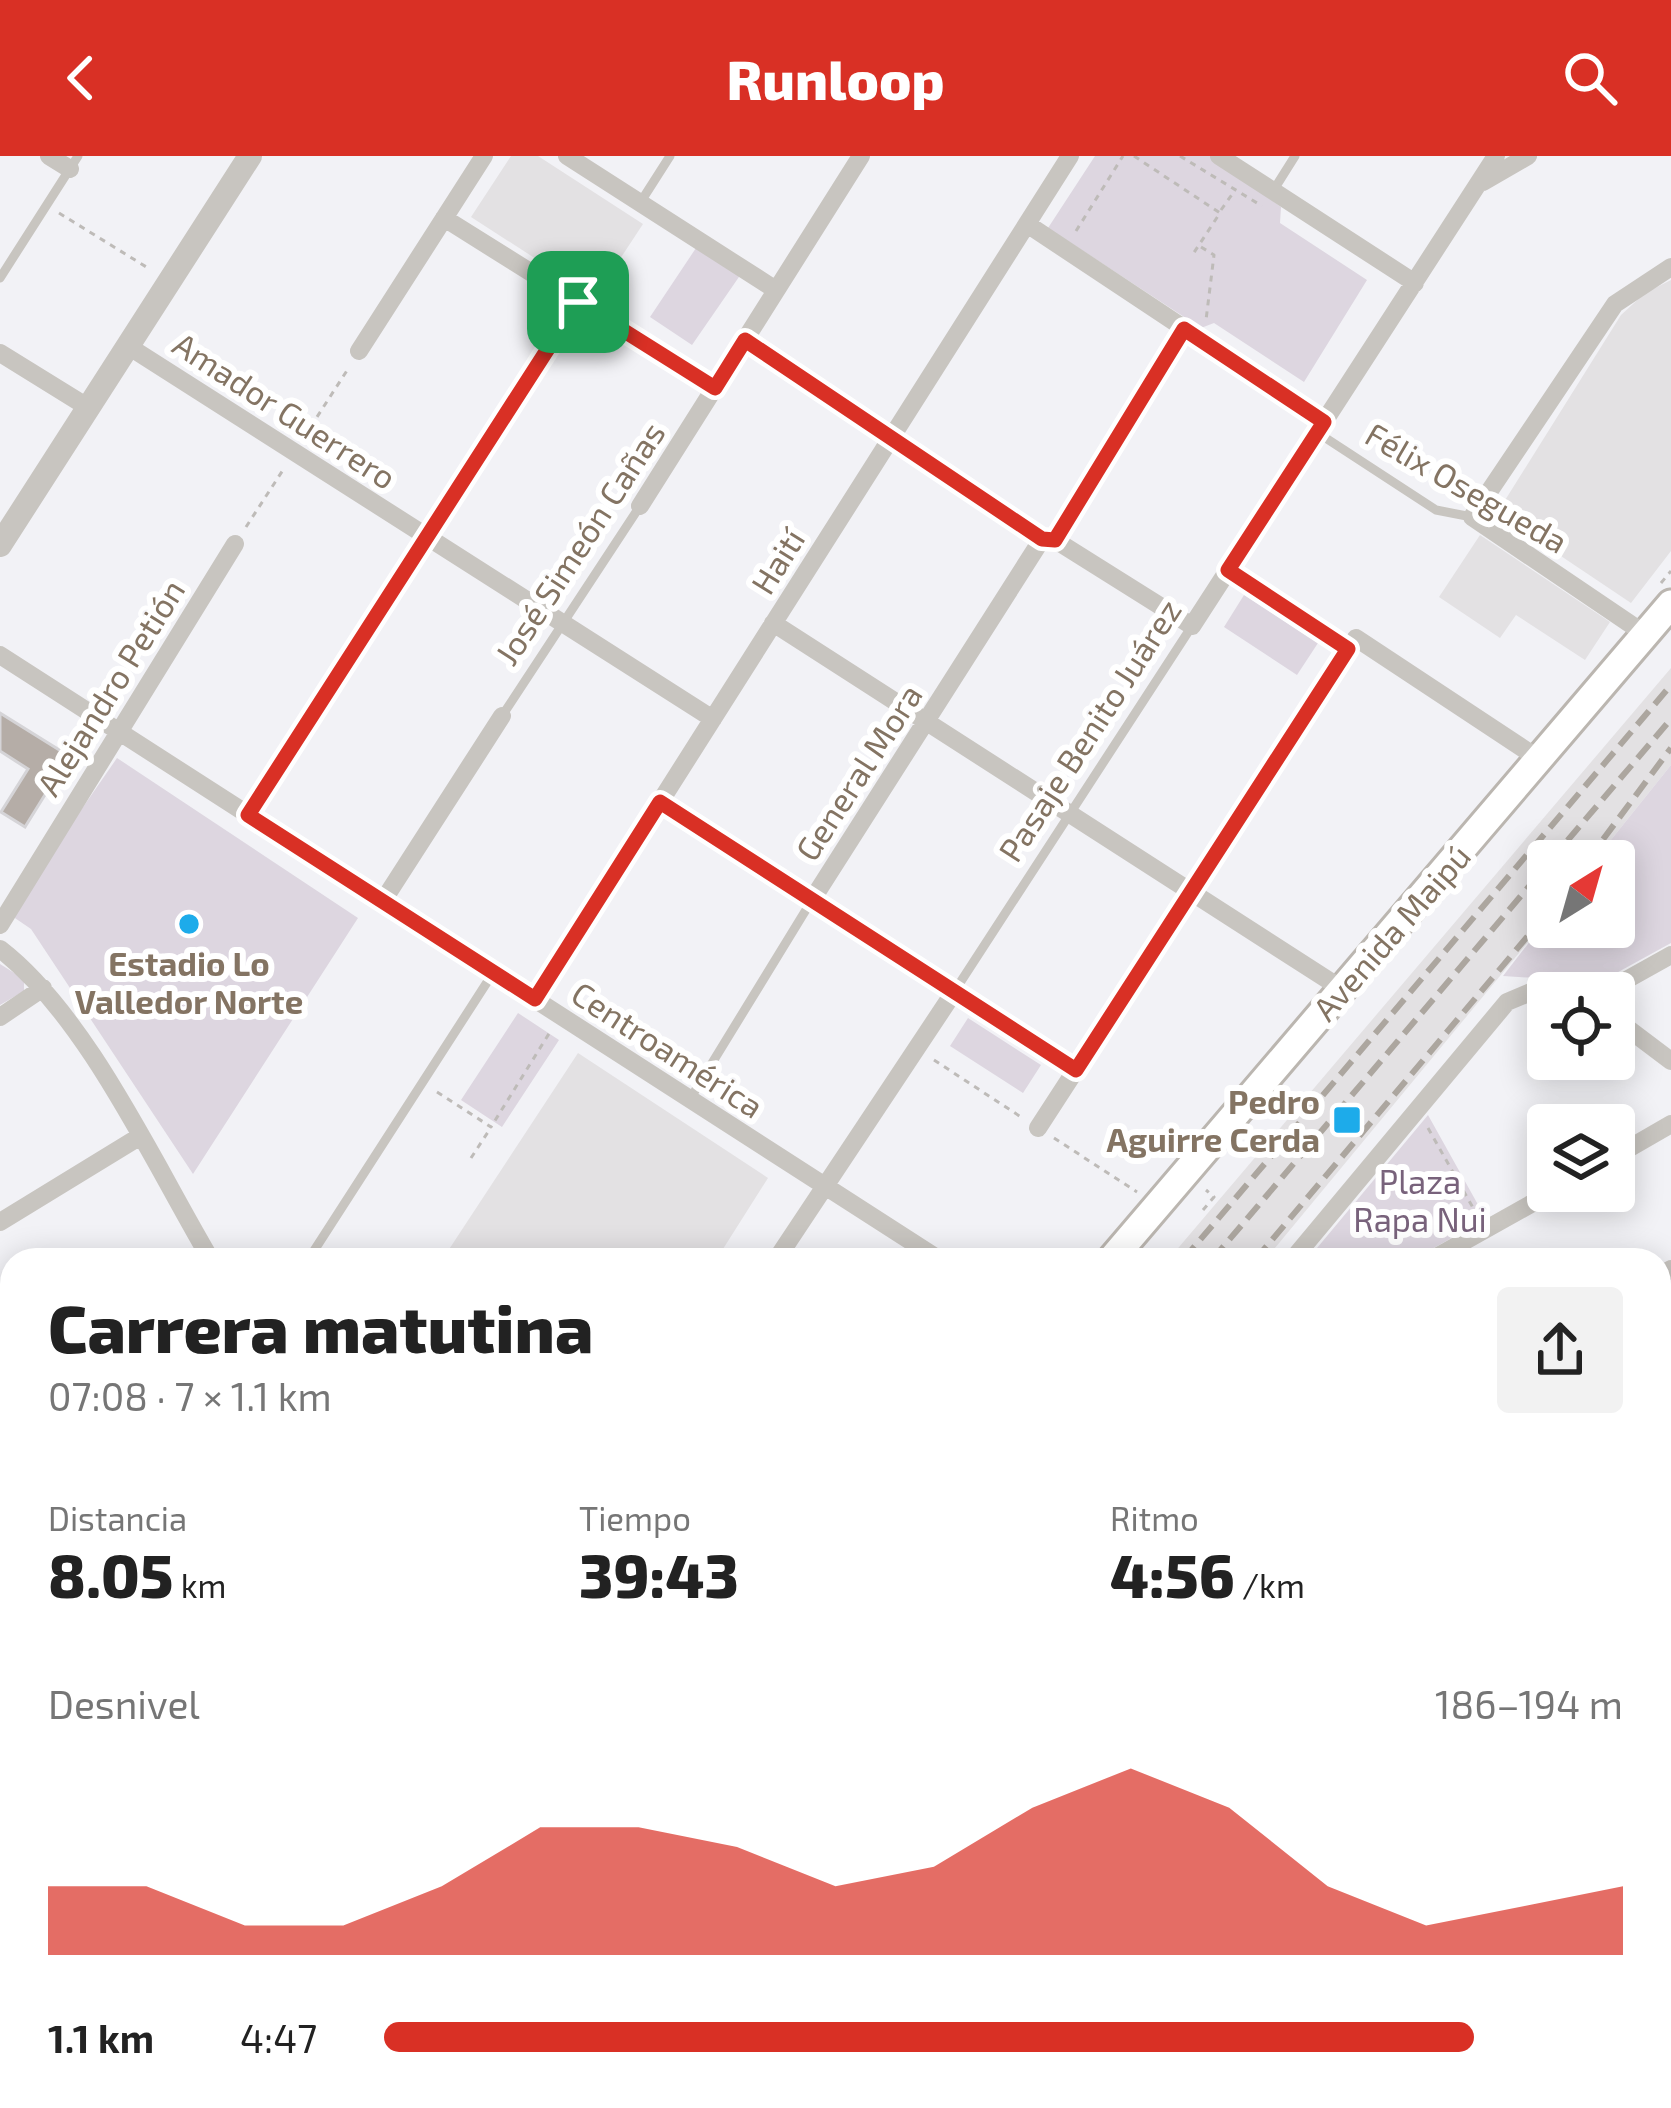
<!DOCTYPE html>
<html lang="es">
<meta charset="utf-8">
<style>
:root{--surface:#fff;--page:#f2f2f2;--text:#222;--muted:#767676;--accent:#d93025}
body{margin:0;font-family:"Exo 2",sans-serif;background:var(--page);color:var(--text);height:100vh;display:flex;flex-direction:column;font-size:45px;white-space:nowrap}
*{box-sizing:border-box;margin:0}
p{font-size:39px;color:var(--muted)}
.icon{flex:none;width:66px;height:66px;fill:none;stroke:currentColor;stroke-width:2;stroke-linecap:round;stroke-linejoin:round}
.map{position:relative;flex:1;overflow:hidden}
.details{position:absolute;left:0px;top:1092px;width:1671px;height:861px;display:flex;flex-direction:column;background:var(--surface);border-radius:36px 36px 0 0;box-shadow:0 6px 30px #0003}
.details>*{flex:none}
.needle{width:78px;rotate:37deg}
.fabs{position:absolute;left:1527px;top:684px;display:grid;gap:24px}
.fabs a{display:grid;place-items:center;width:108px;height:108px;border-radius:12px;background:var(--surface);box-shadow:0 6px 30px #0003;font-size:60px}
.pin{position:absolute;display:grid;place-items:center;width:102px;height:102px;color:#fff;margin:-51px;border-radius:24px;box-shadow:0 6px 18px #0006}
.round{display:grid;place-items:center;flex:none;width:126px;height:126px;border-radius:12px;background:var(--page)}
.overview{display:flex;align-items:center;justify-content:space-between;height:204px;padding:0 48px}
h1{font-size:66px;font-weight:800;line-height:90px}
.stats{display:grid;grid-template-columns:repeat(3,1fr);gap:18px;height:204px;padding:12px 48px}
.stats div{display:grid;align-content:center}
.stats b{font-size:60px;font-weight:800}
.stats small{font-size:33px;font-weight:400}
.stats p{font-size:33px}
.chart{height:336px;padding:24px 48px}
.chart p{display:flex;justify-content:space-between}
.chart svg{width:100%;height:216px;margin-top:12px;fill:var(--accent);opacity:.7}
ul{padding:0 48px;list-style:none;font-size:39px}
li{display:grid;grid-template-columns:192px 144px 1fr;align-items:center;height:90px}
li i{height:30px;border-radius:15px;background:var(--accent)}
header{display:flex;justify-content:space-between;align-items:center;height:156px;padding:0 48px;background:var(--accent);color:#fff;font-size:54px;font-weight:800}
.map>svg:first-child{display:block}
</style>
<header><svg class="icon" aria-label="back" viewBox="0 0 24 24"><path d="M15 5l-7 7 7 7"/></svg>Runloop<svg class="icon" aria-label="search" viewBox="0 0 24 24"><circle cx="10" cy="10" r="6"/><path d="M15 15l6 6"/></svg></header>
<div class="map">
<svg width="1671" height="1952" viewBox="0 0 1671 1952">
<rect width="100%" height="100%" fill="#f2f2f6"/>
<!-- built -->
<path fill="#e3e1e3" d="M511 0H538L643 68 595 141 471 61Z
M1671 124V395L1631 447 1497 357 1621 159 1645 137Z
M1480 379 1610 466 1585 504 1516 459 1500 482 1439 441Z
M1671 512V609L1594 705H1548V762L1265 1104H1168Z
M578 897 768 1022 716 1104H442Z
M427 1941H507L496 1952H416Z"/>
<!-- green -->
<path fill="#ddd6e0" d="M1095 0H1211L1281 51 1280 67 1367 124 1304 226 1214 167 1201 172 1048 72Z
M698 89 741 118 692 189 650 161Z
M1244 439 1318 487 1297 519 1224 471Z
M117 602 358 762 193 1018 31 773 9 758Z
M1671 609V787L1600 826 1503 820 1548 762V771H1614V705H1594Z
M0 808 24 823V835L0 849Z
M518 857 559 884 502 971 461 944Z
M968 862 1041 909 1023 937 950 890Z
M1428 959 1486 1063 1412 1104H1307Z
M1659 1707 1671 1716V1785L1659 1792Z
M12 1834V1900L0 1880V1841Z
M1214 1941H1302L1316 1952H1193Z"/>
<!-- building -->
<path fill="#b5ada7" stroke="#d5d4d7" stroke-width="3" d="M0 557 69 600 25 671 1 656 28 613 0 595Z"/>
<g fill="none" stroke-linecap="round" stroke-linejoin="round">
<defs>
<path id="secondary" d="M1111 1104 1671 448
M177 1952 189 1941"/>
</defs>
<!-- secondary casing -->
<use href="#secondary" stroke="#bbb6b0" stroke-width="33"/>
<!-- path -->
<path stroke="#bebbb8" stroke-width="3" stroke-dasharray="6 6" stroke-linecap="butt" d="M1134 0 1220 57 1191 101
M1180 0 1262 50
M1221 54 1233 37
M59 57 148 112
M1076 75 1123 0
M1201 91 1214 99 1206 164
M304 281 348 213
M1065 367 1173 191
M246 371 283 314
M1661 427 1671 415
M971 847 1059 903
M934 904 1021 961
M437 936 491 971 550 876
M1428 972 1476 1057
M1054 982 1137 1036
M471 1002 490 973
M1203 1054 1214 1041 1206 1034
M0 1571 12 1591
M0 1673 12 1693
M1134 1941 1140 1952"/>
<!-- service -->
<path stroke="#c8c5c0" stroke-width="9" d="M1273 35 1295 0
M640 47 670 0
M0 122 78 0
M1318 277 1436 354 1472 361
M481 298 579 146
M502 560 640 350
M248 659 375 462
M954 836 1192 470
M690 943 812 744
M308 1104 493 817"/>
<!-- pedestrian -->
<path stroke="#c8c5c0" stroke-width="14" d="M0 1435 12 1427"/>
<!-- minor -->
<path stroke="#c8c5c0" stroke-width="18" d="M49 0 70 13
M567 0 776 134
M1219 0 1415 127
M1483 26 1528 0
M444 62 715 232
M1027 68 1325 266
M745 184 1042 383 1055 384 1192 470 1496 0
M128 190 713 563
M359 195 484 0
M0 197 89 252
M640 350 861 0
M1228 414 1349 493
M376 460 481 298
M773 467 1342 833
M1645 478 1472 361 1615 148 1671 111
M0 499 940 1104
M660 646 954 836 776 1104
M812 744 1042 383
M383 745 502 560
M0 769 235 388
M0 793C87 860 154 1008 211 1104
M1603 837 1671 799
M535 843 1070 0
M0 861 43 832
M1614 862 1671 905
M1038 972 1356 482 1539 603
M1614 1001 1671 968
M0 1066 139 981
M1292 1104 1507 846 1538 833 1578 837
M1431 1104 1554 1035
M1659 1120 1671 1113
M0 1250 12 1242
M1659 1273 1671 1266
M1659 1428 1671 1437
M1659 1686 1671 1694
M1659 1793 1671 1786
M0 1820 12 1813
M0 1902 12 1923
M22 1941 29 1952
M691 1941 702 1950 720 1941
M948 1941 960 1952
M1324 1941 1338 1952
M541 1952 550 1941
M1380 1952 1399 1941
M1643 1952 1671 1936"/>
<!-- tertiary -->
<path stroke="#c8c5c0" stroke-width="24" d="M0 389 250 0
M1659 1595 1671 1587
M0 1623 12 1643
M1659 1630 1671 1623
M1031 1952 1050 1941
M1089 1952 1108 1941"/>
<!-- secondary -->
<use href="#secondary" stroke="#fff" stroke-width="27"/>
<!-- rail -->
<path stroke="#aca69f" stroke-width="6" stroke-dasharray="18 9" stroke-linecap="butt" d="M1550 705 1671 563
M1587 705 1671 592
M1183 1104 1671 529
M1212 1104 1548 708
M1255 1104 1548 756
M429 1952 439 1941
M461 1952 472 1941"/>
</g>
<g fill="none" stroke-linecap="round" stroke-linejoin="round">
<defs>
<path id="route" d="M578 146 715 232 745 184 1042 383 1055 384 1184 173 1324 266 1228 414 1348 493 1076 914 660 646 535 843 248 659Z"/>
</defs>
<!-- route casing -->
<use href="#route" stroke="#fff" stroke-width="24"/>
<!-- route -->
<use href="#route" stroke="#d93025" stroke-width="15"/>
</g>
<!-- markers -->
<g fill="#1dabea" stroke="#fff" stroke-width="4.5">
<circle cx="189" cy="768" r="12"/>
<rect x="1332" y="949" width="30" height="30" rx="6"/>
</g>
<g text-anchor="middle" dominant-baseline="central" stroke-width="12" stroke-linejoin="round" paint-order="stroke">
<!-- street labels -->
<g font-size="33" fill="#847463" stroke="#fff">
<text transform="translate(285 254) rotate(33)">Amador Guerrero</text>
<text transform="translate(1467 331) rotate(30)">Félix Osegueda</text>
<text transform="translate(579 387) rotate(-57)">José Simeón Cañas</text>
<text transform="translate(777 405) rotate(-58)">Haití</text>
<text transform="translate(110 531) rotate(-58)">Alejandro Petión</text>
<text transform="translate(1089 574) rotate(-57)">Pasaje Benito Juárez</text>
<text transform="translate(858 616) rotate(-57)">General Mora</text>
<text transform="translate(1391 776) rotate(-49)">Avenida Maipú</text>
<text transform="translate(668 893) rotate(33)">Centroamérica</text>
</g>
<!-- poi labels -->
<g font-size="33" font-weight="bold" fill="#847463" stroke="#fff">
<text x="189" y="807">Estadio Lo<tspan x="189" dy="38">Valledor Norte</tspan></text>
<text x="1320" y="945" text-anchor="end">Pedro<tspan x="1320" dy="38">Aguirre Cerda</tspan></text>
</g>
<!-- park labels -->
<g font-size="33" fill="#78627b" stroke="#fff">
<text x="1420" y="1025">Plaza<tspan x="1420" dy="38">Rapa Nui</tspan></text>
</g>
</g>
</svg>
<div class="fabs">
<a><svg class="needle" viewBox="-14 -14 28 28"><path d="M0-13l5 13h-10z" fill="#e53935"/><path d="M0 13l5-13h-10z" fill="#767676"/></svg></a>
<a><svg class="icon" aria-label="locate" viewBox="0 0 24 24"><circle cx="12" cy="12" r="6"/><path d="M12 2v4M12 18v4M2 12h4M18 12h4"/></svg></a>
<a><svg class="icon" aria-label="layers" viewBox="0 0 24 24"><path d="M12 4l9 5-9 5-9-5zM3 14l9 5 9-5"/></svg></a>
</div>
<div class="pin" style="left:578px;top:146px;background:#1e9e55"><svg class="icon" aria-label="arrive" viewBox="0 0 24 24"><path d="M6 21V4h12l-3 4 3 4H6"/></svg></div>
<section class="details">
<div class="overview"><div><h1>Carrera matutina</h1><p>07:08 · 7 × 1.1 km</p></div><a class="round"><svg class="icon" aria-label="share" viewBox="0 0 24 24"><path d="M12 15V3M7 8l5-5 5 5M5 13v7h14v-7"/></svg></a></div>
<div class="stats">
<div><p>Distancia</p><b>8.05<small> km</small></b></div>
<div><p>Tiempo</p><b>39:43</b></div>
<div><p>Ritmo</p><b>4:56<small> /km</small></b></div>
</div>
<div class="chart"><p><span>Desnivel</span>186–194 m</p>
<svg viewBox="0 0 160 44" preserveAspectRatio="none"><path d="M0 44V30L10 30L20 38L30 38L40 30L50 18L60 18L70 22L80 30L90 26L100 14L110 6L120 14L130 30L140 38L150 34L160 30V44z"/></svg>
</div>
<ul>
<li><b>1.1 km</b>4:47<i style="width:88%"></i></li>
</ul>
</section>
</div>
